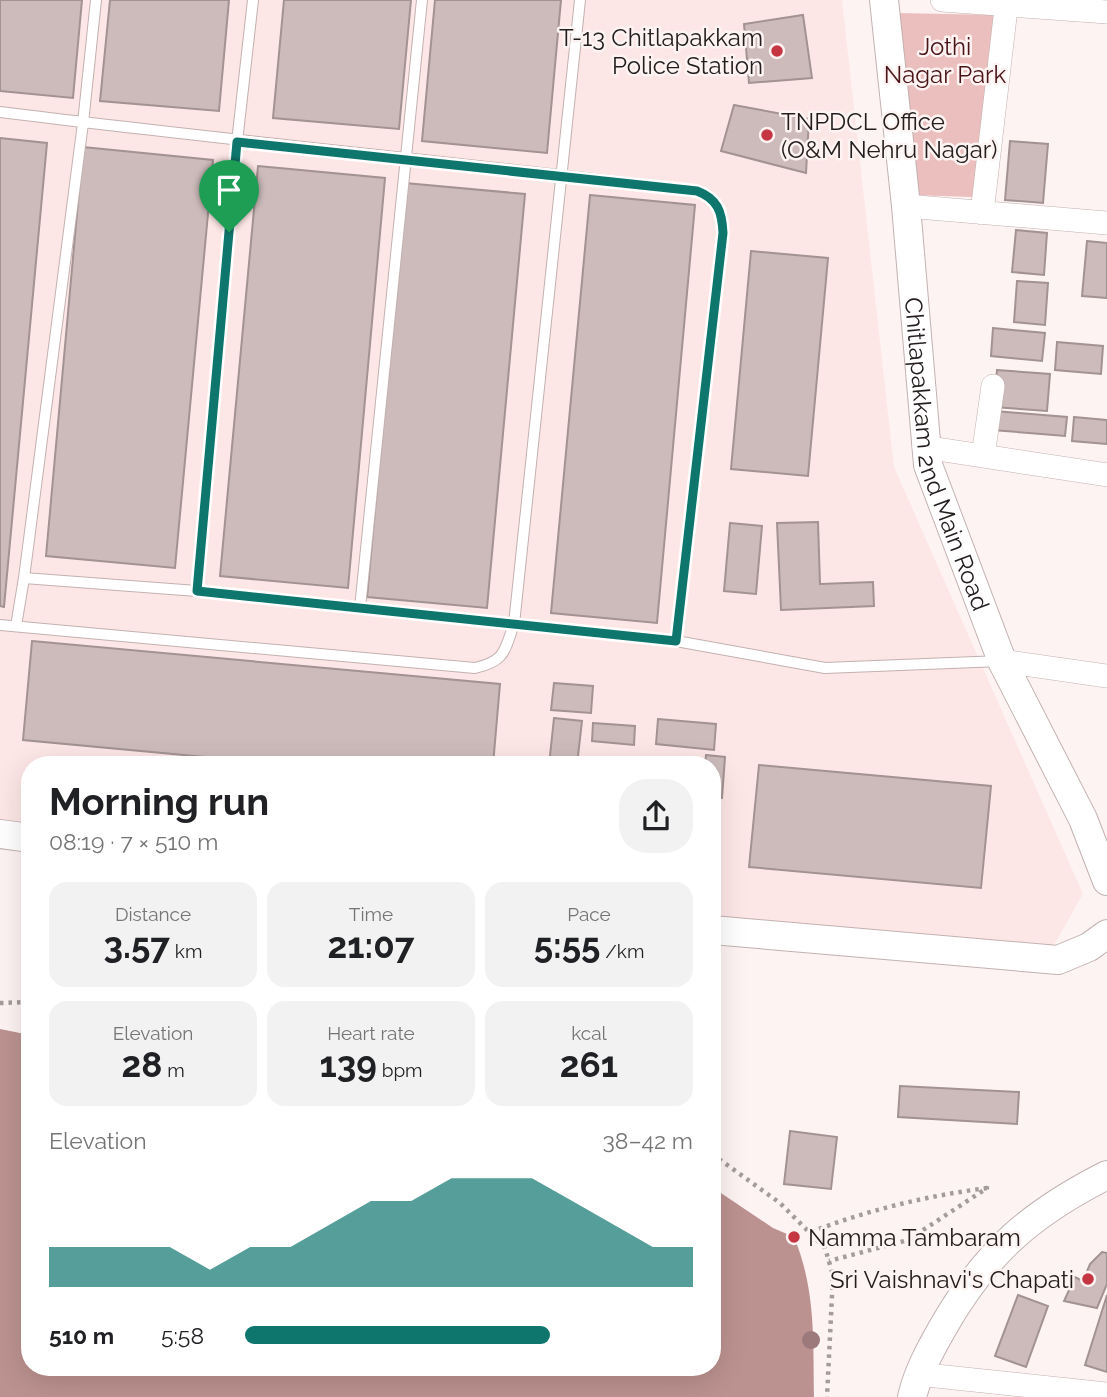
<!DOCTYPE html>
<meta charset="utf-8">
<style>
:root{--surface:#fff;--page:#f2f2f2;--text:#202124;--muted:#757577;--accent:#0f766e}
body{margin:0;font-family:Raleway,sans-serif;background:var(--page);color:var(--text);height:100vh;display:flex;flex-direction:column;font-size:26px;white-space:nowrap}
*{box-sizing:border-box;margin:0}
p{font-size:23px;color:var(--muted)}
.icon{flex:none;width:38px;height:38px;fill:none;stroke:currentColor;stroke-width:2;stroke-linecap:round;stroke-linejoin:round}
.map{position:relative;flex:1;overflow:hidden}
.sheet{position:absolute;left:21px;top:756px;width:700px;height:620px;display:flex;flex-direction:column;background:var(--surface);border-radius:28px;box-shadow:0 7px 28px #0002}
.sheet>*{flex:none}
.pin{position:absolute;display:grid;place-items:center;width:60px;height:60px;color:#fff;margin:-72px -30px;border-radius:50% 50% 50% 0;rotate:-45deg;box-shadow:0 0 7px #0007}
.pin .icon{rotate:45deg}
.round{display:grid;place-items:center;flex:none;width:74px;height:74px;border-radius:28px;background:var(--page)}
.summary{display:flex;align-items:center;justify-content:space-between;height:119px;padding:0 28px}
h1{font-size:38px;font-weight:700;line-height:52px}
.metrics{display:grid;grid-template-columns:repeat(3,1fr);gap:10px;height:119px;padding:7px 28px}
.metrics div{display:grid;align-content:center;border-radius:18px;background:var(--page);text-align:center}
.metrics b{font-size:35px;font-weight:700}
.metrics small{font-size:19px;font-weight:400}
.metrics p{font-size:19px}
.chart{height:196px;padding:14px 28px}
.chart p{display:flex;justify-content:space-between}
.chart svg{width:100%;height:126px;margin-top:7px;fill:var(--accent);opacity:.7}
ul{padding:0 28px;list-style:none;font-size:23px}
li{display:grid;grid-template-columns:112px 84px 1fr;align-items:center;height:52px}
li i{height:18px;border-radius:9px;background:var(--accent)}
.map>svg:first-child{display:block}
</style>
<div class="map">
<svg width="1107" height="1397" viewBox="0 0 1107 1397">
<rect width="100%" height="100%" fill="#fef3f3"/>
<!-- built -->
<path fill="#fde7e6" d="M0 0H842L894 467 1083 894 1054 945 1058 960 712 916V765H30V829L0 825Z"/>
<!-- green -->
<path fill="#ebbfbd" d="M897 13 997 15 972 197 912 195Z"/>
<!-- water -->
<path fill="#bc9290" d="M0 1029 30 1035V1367H712V1187L773 1228 794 1237C816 1290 813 1340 814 1397H0Z"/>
<!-- building -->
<path fill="#cdbbbb" stroke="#a39292" stroke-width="2" d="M0 0H82L73 98 0 91Z
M110 0H229L219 111 100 101Z
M284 0H411L399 129 273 118Z
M435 0H561L547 153 422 141Z
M803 15 812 78 749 83 744 24Z
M734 105 809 119 806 173 721 151Z
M0 138 47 143 4 607 0 606Z
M1010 141 1048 144 1043 203 1005 200Z
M83 147 213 160 175 568 46 556Z
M258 166 385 178 348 588 220 576Z
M405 183 525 194 487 608 367 597Z
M590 195 695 205 657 623 551 613Z
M1016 230 1047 233 1044 275 1012 272Z
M1087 241 1107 243V298L1082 296Z
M751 251 828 258 808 476 731 469Z
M1017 281 1048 283 1045 325 1014 322Z
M993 328 1045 333 1042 361 991 356Z
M1057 342 1103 346 1101 374 1055 370Z
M997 370 1050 374 1047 411 994 407Z
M995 411 1067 417 1065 436 993 430Z
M1074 417 1107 420V444L1072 441Z
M818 522 820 584 873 582 874 606 781 610 777 523Z
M730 523 762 526 756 594 724 591Z
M32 641 500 684 493 765H290L23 740Z
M554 683 593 686 591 713 551 710Z
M554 718 582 721 577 765H549Z
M658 719 716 724 714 750 656 744Z
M593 723 635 726 634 745 592 741Z
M706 755 725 757 722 798 712 797V765H705Z
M759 765 991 786 981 888 749 867Z
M900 1086 1019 1092 1017 1124 898 1117Z
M790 1131 837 1137 831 1189 784 1184Z
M1102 1252 1107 1253V1284L1097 1308 1064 1301 1075 1277 1083 1281 1090 1264Z
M1018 1295 1048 1306 1026 1367 995 1356Z
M1107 1295V1372L1085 1365Z"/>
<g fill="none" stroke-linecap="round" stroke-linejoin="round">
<defs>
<path id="service" d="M253 0 237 142 197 591 676 641
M0 112C232 141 465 163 697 191 718 199 722 212 723 233L676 641 825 668 1001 661
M24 578 83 123 96 0
M360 608 422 0
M0 625 475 668C505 661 504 652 514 624L580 0
M16 626 24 578 197 591"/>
<path id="minor" d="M942 0 1107 12
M906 206 1107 223
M982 213 1007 0
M924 447 1107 475
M983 456 993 386
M1002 661 1107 676
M917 1374 1107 1394"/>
<g id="tertiary">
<path id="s1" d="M884 0 906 206 928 465 1002 661 1083 819 1107 881"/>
<path d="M0 834 30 838"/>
<path d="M712 930 1058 960 1089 947 1107 934"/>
<path d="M912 1397C918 1372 929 1352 942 1329 985 1253 1030 1214 1107 1175"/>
</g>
</defs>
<!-- service casing -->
<use href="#service" stroke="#c2b1b0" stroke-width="12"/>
<!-- minor casing -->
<use href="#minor" stroke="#c2b1b0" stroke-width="24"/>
<!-- tertiary casing -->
<use href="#tertiary" stroke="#c2b1b0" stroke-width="30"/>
<!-- path -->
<path stroke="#a49b9b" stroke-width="4.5" stroke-dasharray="3.5 5" stroke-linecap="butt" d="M0 1003 30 1002
M712 1154 780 1203 825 1248 833 1275 827 1397
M811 1232C868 1210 926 1196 987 1188L908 1240 829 1261"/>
<!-- service -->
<use href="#service" stroke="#fff" stroke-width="10"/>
<!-- minor -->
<use href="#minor" stroke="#fff" stroke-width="23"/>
<!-- tertiary -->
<use href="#tertiary" stroke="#fff" stroke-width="28"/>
</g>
<!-- trees -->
<circle fill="#9c797b" cx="811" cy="1340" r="9"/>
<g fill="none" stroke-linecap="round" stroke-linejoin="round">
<defs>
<path id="route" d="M237 142 697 191C718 199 722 212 723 233L676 641 197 591Z"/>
</defs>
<!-- route casing -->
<use href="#route" stroke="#fff" stroke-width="14"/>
<!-- route -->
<use href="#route" stroke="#0f766e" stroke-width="9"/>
</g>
<!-- markers -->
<g fill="#c53542" stroke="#fef3f3" stroke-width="2.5">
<circle cx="777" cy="51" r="7"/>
<circle cx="767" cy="135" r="7"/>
<circle cx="794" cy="1237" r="7"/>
<circle cx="1088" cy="1279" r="7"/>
</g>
<g text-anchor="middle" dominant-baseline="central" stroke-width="5" stroke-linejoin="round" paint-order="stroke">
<!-- poi labels -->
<g font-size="24" fill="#231d1d" stroke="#fef3f3" text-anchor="end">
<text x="763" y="37">T-13 Chitlapakkam<tspan x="763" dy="28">Police Station</tspan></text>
<text x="781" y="121" text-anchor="start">TNPDCL Office<tspan x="781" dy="28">(O&amp;M Nehru Nagar)</tspan></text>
<text x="808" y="1237" text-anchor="start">Namma Tambaram</text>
<text x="1074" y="1279">Sri Vaishnavi's Chapati</text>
</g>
<!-- park labels -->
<g font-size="24" fill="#4b1518" stroke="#fef3f3">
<text x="945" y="46">Jothi<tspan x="945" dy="28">Nagar Park</tspan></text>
</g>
<!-- street labels -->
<g font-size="24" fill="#231d1d" stroke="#fef3f3">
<text stroke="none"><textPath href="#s1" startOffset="460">Chitlapakkam 2nd Main Road</textPath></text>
</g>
</g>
</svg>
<div class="pin" style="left:229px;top:232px;background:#1e9e55"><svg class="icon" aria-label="arrive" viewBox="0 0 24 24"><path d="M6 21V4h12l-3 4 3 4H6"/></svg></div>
<section class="sheet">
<div class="summary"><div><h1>Morning run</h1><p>08:19 · 7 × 510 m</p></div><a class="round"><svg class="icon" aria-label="share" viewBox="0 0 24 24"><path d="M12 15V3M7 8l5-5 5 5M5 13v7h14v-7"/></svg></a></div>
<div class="metrics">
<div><p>Distance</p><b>3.57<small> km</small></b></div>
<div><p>Time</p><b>21:07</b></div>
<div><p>Pace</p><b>5:55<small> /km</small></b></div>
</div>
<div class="metrics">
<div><p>Elevation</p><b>28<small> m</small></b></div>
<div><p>Heart rate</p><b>139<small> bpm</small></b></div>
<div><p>kcal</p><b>261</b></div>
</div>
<div class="chart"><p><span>Elevation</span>38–42 m</p>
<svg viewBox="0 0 160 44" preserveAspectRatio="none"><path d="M0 44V30L10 30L20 30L30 30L40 38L50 30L60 30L70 22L80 14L90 14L100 6L110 6L120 6L130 14L140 22L150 30L160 30V44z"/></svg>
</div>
<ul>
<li><b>510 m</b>5:58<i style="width:68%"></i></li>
</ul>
</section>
</div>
